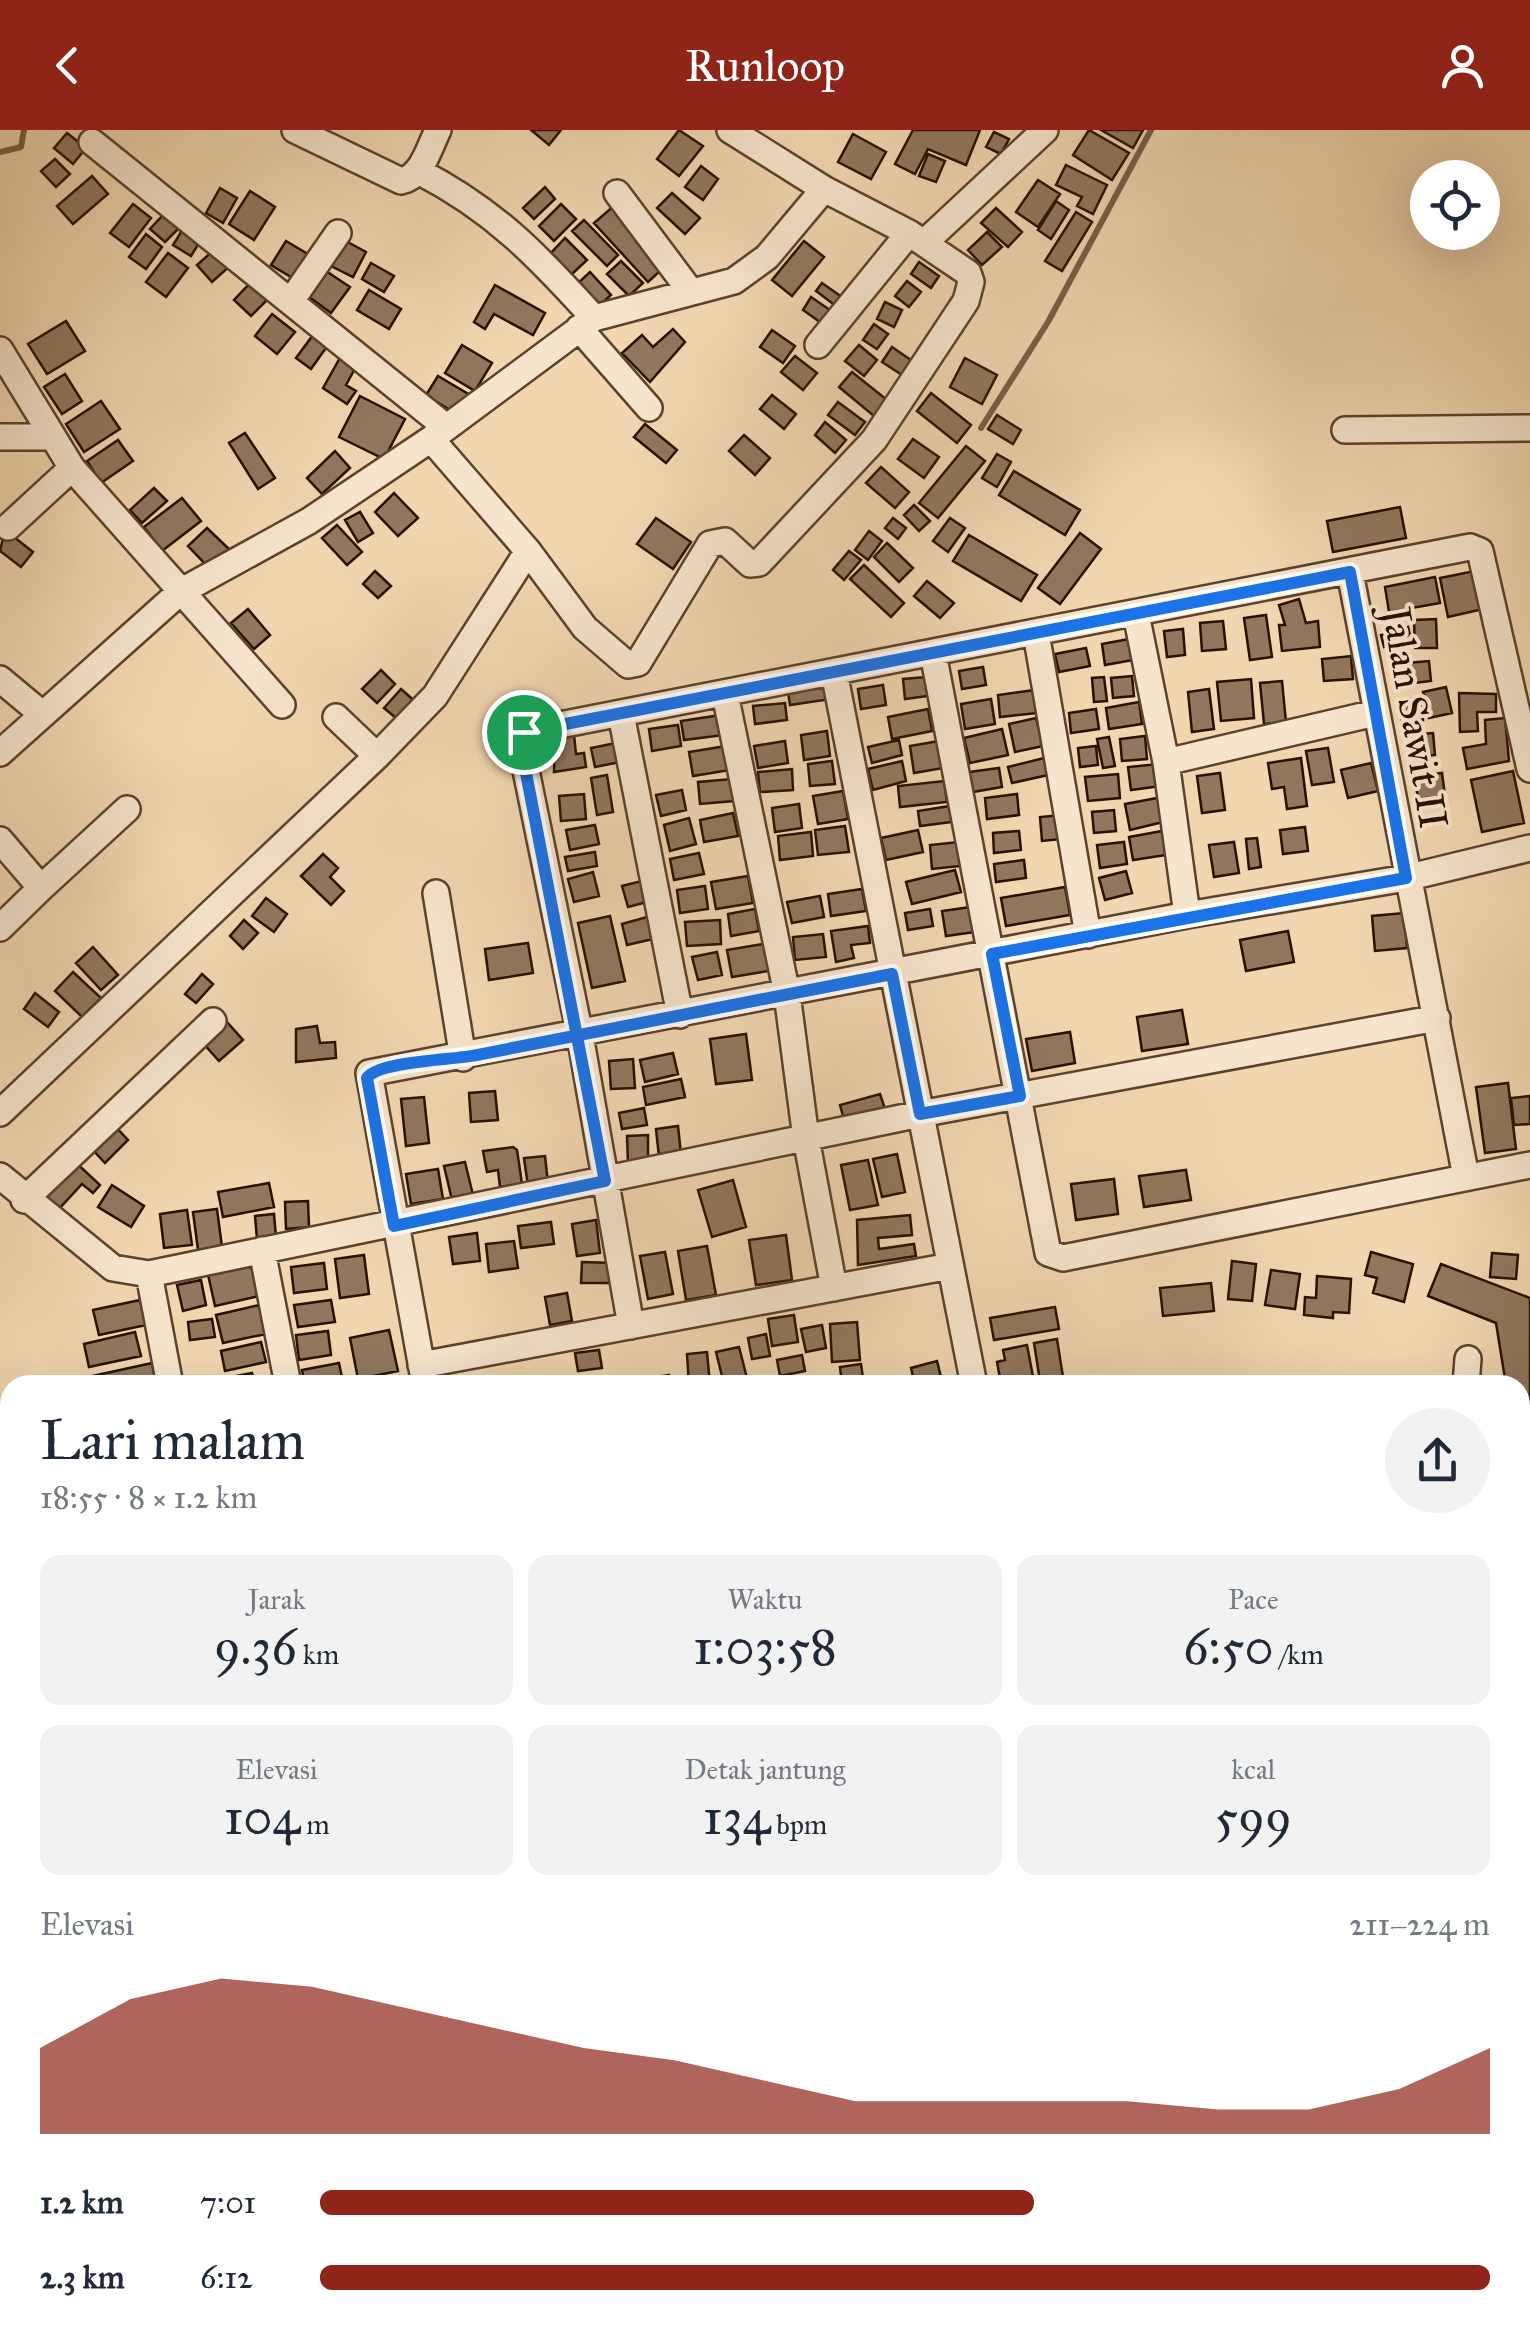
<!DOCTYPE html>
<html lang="id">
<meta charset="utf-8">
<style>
:root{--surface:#fff;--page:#f2f2f3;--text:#1f2937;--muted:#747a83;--accent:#8f2418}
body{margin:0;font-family:"IM FELL Great Primer",serif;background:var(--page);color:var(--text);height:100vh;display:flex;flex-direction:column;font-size:38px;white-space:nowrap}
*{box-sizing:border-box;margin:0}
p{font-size:32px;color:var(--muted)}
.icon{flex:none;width:55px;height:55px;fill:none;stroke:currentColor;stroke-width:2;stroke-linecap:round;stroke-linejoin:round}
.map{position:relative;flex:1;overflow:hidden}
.sheet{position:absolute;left:0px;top:1245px;width:1530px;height:962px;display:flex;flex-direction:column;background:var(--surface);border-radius:30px 30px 0 0;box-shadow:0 10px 40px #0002}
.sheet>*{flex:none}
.controls{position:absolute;left:1410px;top:30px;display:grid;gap:20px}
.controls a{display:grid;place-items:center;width:90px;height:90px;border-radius:50%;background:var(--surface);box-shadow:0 10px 40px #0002;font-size:50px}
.pin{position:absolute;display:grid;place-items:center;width:85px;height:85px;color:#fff;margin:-42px;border:5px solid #fff;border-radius:50%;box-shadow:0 2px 10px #0007}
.round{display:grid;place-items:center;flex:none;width:105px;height:105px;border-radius:52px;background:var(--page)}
.head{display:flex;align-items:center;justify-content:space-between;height:170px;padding:0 40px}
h1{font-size:55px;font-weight:600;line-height:75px}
.metrics{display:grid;grid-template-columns:repeat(3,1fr);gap:15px;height:170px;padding:10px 40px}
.metrics div{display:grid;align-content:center;border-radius:20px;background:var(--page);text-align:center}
.metrics b{font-size:50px;font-weight:600}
.metrics small{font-size:28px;font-weight:400}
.metrics p{font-size:28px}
.chart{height:280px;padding:20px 40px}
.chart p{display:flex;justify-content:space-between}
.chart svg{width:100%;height:180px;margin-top:10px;fill:var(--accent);opacity:.7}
ul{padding:0 40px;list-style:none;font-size:32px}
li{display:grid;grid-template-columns:160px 120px 1fr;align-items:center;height:75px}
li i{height:25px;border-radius:12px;background:var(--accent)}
header{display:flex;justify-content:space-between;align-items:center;height:130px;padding:0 40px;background:var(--accent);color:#fff;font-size:45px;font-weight:600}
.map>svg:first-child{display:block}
</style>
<header><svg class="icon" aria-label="back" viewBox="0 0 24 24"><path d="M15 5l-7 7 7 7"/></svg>Runloop<svg class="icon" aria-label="person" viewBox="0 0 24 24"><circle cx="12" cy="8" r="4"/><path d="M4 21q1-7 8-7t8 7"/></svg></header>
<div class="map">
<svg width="1530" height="2207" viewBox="0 0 1530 2207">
<rect width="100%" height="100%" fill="#f1d6b0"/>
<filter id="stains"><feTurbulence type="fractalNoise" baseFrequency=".002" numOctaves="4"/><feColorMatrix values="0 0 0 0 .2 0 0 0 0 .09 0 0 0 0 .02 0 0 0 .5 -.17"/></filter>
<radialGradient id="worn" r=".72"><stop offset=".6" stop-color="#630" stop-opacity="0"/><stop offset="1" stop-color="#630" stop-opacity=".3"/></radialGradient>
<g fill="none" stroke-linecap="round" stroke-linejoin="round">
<!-- stream -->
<path stroke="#785f46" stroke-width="6" d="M0 22 21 17 24 0
M981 298 1048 192 1151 0
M1520 1841 1530 1839"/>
</g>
<!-- building -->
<path fill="#91775c" stroke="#291000" stroke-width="2.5" d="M531 0H561L549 15Z
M679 0 703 16 679 46 657 29Z
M913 0H980L966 35 928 19 915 44 895 34Z
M1089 0 1129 23 1112 50 1073 25Z
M1101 0H1143L1133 18Z
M994 2 1009 9 1001 24 986 17Z
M67 3 86 18 73 34 54 18Z
M853 4 886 22 871 49 838 32Z
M928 24 945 31 936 52 919 46Z
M55 29 70 44 56 57 41 41Z
M1066 35 1107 55 1093 84 1077 76 1082 67 1056 55Z
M701 36 718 49 703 70 685 57Z
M92 46 108 64 73 94 57 76Z
M1038 50 1060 64 1038 97 1016 82Z
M545 57 555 69 534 89 523 78Z
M220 58 237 68 223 93 206 83Z
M250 61 275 77 254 110 229 94Z
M672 63 700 88 685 104 657 78Z
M1056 71 1069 80 1051 109 1038 100Z
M133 74 151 88 129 117 110 103Z
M561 74 576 89 554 111 539 96Z
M616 74 670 132 648 152 594 93Z
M996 78 1022 102 1008 117 981 93Z
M1076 82 1092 92 1062 141 1045 131Z
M165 83 180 97 165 112 150 99Z
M584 90 618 125 607 136 572 101Z
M183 99 201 110 191 126 173 115Z
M987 102 1002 117 982 135 968 120Z
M146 104 162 117 146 139 129 127Z
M565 108 587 130 571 145 550 124Z
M344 110 366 122 353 147 331 136Z
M286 111 311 126 296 150 271 135Z
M804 111 824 127 792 166 772 150Z
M215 119 230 136 212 152 197 135Z
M168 123 188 138 166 167 146 152Z
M621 131 643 153 629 166 607 144Z
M919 132 939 146 931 158 911 144Z
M371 133 394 146 384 162 362 149Z
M326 141 350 157 331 183 308 166Z
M590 142 611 165 598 177 576 155Z
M252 151 270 167 251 186 234 170Z
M907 151 921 162 909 177 895 166Z
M822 153 842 167 836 176 816 161Z
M495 155 545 183 533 205 494 184 485 199 474 192Z
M369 160 401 179 389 199 357 180Z
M811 167 833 182 824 195 803 180Z
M885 172 902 180 894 197 877 189Z
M272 184 295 202 277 224 255 206Z
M66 191 85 221 47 244 28 214Z
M874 194 888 204 877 219 863 210Z
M673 199 685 212 650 252 622 223 642 205 653 217Z
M772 200 795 216 783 233 760 217Z
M313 205 328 215 311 239 296 228Z
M462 215 492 233 475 261 445 243Z
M859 215 877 230 864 246 845 231Z
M892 217 911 230 902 245 882 232Z
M341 226 357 235 346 255 356 261 347 274 323 258Z
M795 226 817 243 803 260 781 242Z
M965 228 997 245 982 274 950 257Z
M852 242 887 270 874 286 839 257Z
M65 244 82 271 62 284 44 257Z
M438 246 470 265 458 285 426 265Z
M931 263 971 295 957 313 917 281Z
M772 265 796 284 784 299 760 279Z
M360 266 405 289 384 329 339 307Z
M101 271 120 299 84 322 66 294Z
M838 272 865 292 855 305 828 285Z
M997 285 1021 300 1013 314 988 299Z
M825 292 846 310 835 323 815 305Z
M645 294 677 320 666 333 634 307Z
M245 303 275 348 258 359 229 313Z
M744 305 770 328 755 345 729 321Z
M913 309 939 327 924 348 898 329Z
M118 310 133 331 101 353 87 331Z
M966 316 985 331 938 388 919 373Z
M335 321 350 338 322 364 307 348Z
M997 324 1011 332 997 357 982 348Z
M881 337 909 362 895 378 866 353Z
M1014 341 1080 380 1065 405 999 365Z
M154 358 167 371 142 393 130 380Z
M394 363 418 388 398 406 375 382Z
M182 368 201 391 162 421 144 397Z
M914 375 930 391 919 401 904 385Z
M1400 377 1406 408 1333 422 1327 391Z
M360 382 373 403 358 412 345 390Z
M656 388 691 412 673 439 637 414Z
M893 388 906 398 898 409 885 398Z
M950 388 965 398 948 422 933 411Z
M337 395 362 422 347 435 322 408Z
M207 398 230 420 210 439 188 416Z
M5 400 33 422 21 437 0 421Z
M869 401 882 411 868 430 855 420Z
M1080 403 1101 419 1060 474 1038 458Z
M969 405 1037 445 1021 471 953 431Z
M887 413 913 438 899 452 874 427Z
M849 421 861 430 844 450 833 440Z
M864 435 904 473 891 487 850 449Z
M375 441 391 456 378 468 363 454Z
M1475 441 1483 479 1448 487 1440 448Z
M1435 447 1440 473 1389 482 1385 457Z
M927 451 954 473 940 488 914 466Z
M1299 469 1306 493 1318 491 1320 517 1282 521 1279 495H1285L1279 475Z
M248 479 270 505 254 519 231 493Z
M1266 485 1272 527 1250 530 1244 488Z
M1436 489 1437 518H1415L1414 490Z
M1223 491 1226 519 1202 521 1200 493Z
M1408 497 1411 509 1384 517 1381 505Z
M1183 499 1185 525 1167 527 1164 501Z
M1129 509 1133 530 1105 535 1102 514Z
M1086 518 1090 536 1059 542 1055 524Z
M1351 526 1353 549 1324 551 1322 529Z
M1429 531 1431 551 1397 555 1395 534Z
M983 537 986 555 962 559 959 541Z
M381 540 395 554 377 573 362 559Z
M1132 546 1134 566 1113 568 1111 548Z
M926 547 928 566 905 569 903 549Z
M1104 547 1107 571 1094 572 1092 548Z
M1251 549 1254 588 1221 591 1217 552Z
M829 550 831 569 790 575 787 556Z
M1282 551 1286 592 1264 594 1260 553Z
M883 555 886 575 861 579 858 559Z
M1446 557 1452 583 1429 588 1423 562Z
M401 559 418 574 402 593 384 578Z
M1209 559 1214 599 1192 602 1188 562Z
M1035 560 1038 583 1000 587 998 565Z
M1459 563 1496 564V582H1477L1478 601 1460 602Z
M1421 568 1423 590 1402 592 1400 570Z
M991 569 995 594 965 599 961 574Z
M1139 572 1142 594 1109 599 1106 578Z
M785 573 787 590 755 594 753 576Z
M928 579 932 601 892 609 888 587Z
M1096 579 1099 599 1071 603 1069 583Z
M721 585 724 605 684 610 681 591Z
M1036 588 1043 616 1015 622 1009 594Z
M1505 588 1509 631 1467 639 1463 618 1486 614 1485 590Z
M678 595 681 616 652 621 649 599Z
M1002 599 1008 625 970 633 964 608Z
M827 601 830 626 804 630 801 605Z
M1433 603 1435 625 1411 628 1410 605Z
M574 605 576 624 584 623 586 637 554 642 555 606Z
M1145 606 1147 629 1122 631 1120 609Z
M1109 607 1115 636 1103 638 1097 609Z
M899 610 902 625 872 633 868 617Z
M785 611 788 633 758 638 754 616Z
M939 611 943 638 914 643 910 616Z
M616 613 620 632 595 637 591 618Z
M726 616 730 640 693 646 689 622Z
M1096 616 1098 635 1080 637 1078 618Z
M1328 618 1334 652 1312 655 1306 621Z
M1044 628 1048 645 1012 653 1008 637Z
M1301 628 1307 676 1287 679 1284 657 1272 659 1268 633Z
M832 631 835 654 810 656 808 634Z
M902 631 906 651 873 660 868 639Z
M1371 633 1378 661 1348 668 1341 640Z
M1158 634 1161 656 1131 660 1128 637Z
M999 638 1002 657 973 662 969 642Z
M792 639 793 660 760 662 758 642Z
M1513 641 1524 693 1482 702 1471 650Z
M1220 643 1225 680 1202 683 1197 646Z
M1442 643 1445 666 1418 669 1415 647Z
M1118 644 1120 668 1088 671 1085 647Z
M607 645 613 682 597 685 591 648Z
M732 649 734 671 700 674 698 652Z
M944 651 947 672 900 677 898 656Z
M682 660 686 680 661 686 656 665Z
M843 661 848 689 818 694 813 666Z
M584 664 586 689 561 691 559 666Z
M1017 664 1019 685 987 689 985 668Z
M1157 668 1163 692 1130 700 1125 674Z
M799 674 802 698 775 702 772 678Z
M950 676 952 692 920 696 918 681Z
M1114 680 1116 701 1094 703 1092 682Z
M733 683 738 706 704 712 700 690Z
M1060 685 1062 709 1042 711 1040 687Z
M689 688 696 714 670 721 664 695Z
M595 695 599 714 570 720 566 700Z
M845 696 849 722 818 725 815 700Z
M1305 697 1308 721 1283 724 1280 700Z
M918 700 923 722 886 730 881 708Z
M1019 701 1021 720 994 723 993 703Z
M1162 701 1166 725 1133 730 1129 707Z
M811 702 813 726 780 730 778 706Z
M1257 708 1261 737 1249 739 1246 709Z
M958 712 961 736 932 739 930 715Z
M1124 712 1127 734 1100 738 1097 715Z
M1234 712 1239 743 1214 747 1209 715Z
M595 722 597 736 568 741 565 727Z
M699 723 704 744 674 750 670 729Z
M323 724 338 738 330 747 344 761 331 775 301 746Z
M1024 730 1026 748 996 752 994 734Z
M955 740 961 762 912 774 906 752Z
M1126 741 1132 763 1105 770 1099 748Z
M593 742 599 766 574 772 568 749Z
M748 746 753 773 716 779 711 752Z
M642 751 647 772 628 777 622 756Z
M705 756 708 779 680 783 677 760Z
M1065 757 1070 785 1006 796 1001 768Z
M862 759 866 781 831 786 828 764Z
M820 766 824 787 792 793 787 772Z
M266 768 287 784 274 802 252 786Z
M971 777 975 802 946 806 942 781Z
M755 779 759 801 731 806 728 784Z
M930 779 933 796 908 800 905 783Z
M1404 783 1407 818 1375 821 1372 786Z
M610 786 625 851 592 858 578 793Z
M647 787 653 809 627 815 622 794Z
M244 790 258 803 243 819 230 806Z
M720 790 721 814 687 816 685 792Z
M868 796 870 813 851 815 854 828 836 832 831 801Z
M1288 801 1294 832 1246 841 1240 810Z
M823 804 826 827 795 830 793 807Z
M528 813 533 843 489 850 485 819Z
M769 813 774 840 732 847 727 820Z
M93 817 118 845 101 860 76 833Z
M717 822 722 845 698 850 692 827Z
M73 842 101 868 82 887 55 861Z
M202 844 213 854 196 873 185 864Z
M35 863 59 882 48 897 24 879Z
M1182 880 1188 914 1142 921 1137 887Z
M227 892 243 910 219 931 203 913Z
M317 896 320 913 335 912 336 928 296 932V899Z
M1070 902 1075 933 1032 941 1026 909Z
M746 904 752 950 716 954 710 909Z
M673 923 678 944 645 952 640 930Z
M633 929 635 958 611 959 609 931Z
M681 949 685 967 646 975 643 957Z
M1508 953 1516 1019 1485 1023 1476 957Z
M495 961 498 990 471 992 469 963Z
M880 964 886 982 845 993 840 975Z
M1530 966V994L1514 995 1511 968Z
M424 967 429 1013 406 1016 401 969Z
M644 978 647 995 622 999 619 983Z
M113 994 128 1010 105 1033 90 1017Z
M678 996 681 1024 659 1027 656 999Z
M648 1005V1034H628L627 1006Z
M513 1017 517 1020 522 1054 500 1057 498 1040 487 1042 483 1021Z
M897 1024 905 1062 882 1067 873 1029Z
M545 1026 548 1053 528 1056 524 1028Z
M72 1029 100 1055 93 1063 82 1054 58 1080 41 1064Z
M868 1030 878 1075 850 1080 841 1035Z
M465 1032 473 1065 452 1070 444 1036Z
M438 1039 443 1069 411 1074 406 1044Z
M1186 1040 1191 1070 1144 1077 1139 1046Z
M1114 1049 1118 1084 1076 1090 1071 1054Z
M733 1050 746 1097 712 1107 698 1060Z
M269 1053 274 1077 223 1087 218 1062Z
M112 1055 144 1076 131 1097 98 1077Z
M308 1071 309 1097 286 1099 285 1072Z
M217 1079 222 1117 198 1120 193 1082Z
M187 1080 192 1115 164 1118 160 1084Z
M274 1084 276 1107 257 1109 255 1086Z
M910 1085 912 1105 878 1108 879 1119 914 1114 916 1126 858 1135 857 1090Z
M596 1090 600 1123 577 1126 572 1094Z
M551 1092 554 1114 521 1118 518 1096Z
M477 1103 480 1131 453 1134 449 1107Z
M786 1105 792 1150 756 1155 749 1110Z
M514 1111 518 1138 489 1142 486 1114Z
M707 1116 716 1165 686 1170 678 1121Z
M665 1122 673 1164 648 1169 640 1126Z
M1371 1122 1413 1134 1404 1172 1373 1163 1377 1148 1365 1145Z
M1492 1123 1518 1125 1516 1149 1490 1147Z
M364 1125 369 1164 340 1168 335 1129Z
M251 1131 259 1166 215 1176 207 1140Z
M1232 1131 1256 1134 1252 1171 1228 1169Z
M582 1132 613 1133 612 1153H581Z
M324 1133 327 1159 294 1163 291 1137Z
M1441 1134 1530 1168V1411L1520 1346V1255H1506L1496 1193 1428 1166Z
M1271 1140 1300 1144 1295 1179 1265 1175Z
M1317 1146 1351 1149 1349 1183 1333 1182V1188L1304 1185 1305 1167 1316 1168Z
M201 1150 206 1175 183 1181 177 1155Z
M1211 1153 1214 1181 1163 1186 1160 1158Z
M567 1163 572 1191 550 1195 545 1167Z
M140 1170 146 1195 99 1205 93 1180Z
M331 1170 335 1192 298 1197 294 1175Z
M259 1175 266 1204 223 1213 216 1185Z
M1055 1177 1059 1199 994 1210 990 1188Z
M794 1185 798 1212 772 1216 768 1189Z
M212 1189 215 1207 190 1210 188 1192Z
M857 1192 860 1230 832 1232 830 1194Z
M822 1195 826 1218 806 1222 801 1199Z
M389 1200 398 1241 358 1249 350 1208Z
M328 1201 331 1225 299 1230 296 1205Z
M135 1202 141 1226 89 1237 84 1214Z
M766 1204 770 1226 752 1229 748 1208Z
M1057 1209 1063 1247 1040 1251 1034 1213Z
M261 1212 266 1232 225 1241 221 1221Z
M1027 1215 1034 1252 1009 1255 1008 1246 1000 1248 997 1232 1005 1230 1003 1220Z
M739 1217 747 1248 724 1254 716 1222Z
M599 1220 602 1238 578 1241 575 1223Z
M707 1222 710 1254 689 1255 687 1224Z
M802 1225 805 1241 780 1246 777 1230Z
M937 1231 943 1255H915L911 1238Z
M152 1233 157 1255H81L79 1249Z
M339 1233 343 1252 305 1255 302 1240Z
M861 1234 864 1255H842L840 1237Z
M252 1243 255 1255H232L231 1247Z
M669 1245 670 1255H639L638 1250Z
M835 1247 836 1255H806V1251Z
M1520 1417 1530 1418V1469L1520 1468Z
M1520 1513 1530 1514V1579L1520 1578Z
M10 2023V2046L0 2048V2026Z
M10 2126V2160L0 2161V2127Z
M481 2198H500L502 2207H455L454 2203Z
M500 2198H536L538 2207H502Z
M536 2198H581L582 2207H538Z
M683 2198 685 2207H636L634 2200Z
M793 2198H859L860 2207H795Z
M927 2198 929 2207H884L883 2205Z"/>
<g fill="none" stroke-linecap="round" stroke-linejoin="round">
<defs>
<path id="minor" d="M295 0 401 51C422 47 429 18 438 0
M92 12 446 297
M418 41C494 80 537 125 594 188
M617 63 691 162
M924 113 1045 0
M291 171 338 103
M579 198 649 278
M818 215 909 103
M0 220 72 338 282 575
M1345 300 1530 298
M0 307H52
M431 309 528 421 585 498 628 535 638 533 710 414 725 411 750 434 759 433 874 310 966 171 971 152 968 143 909 103 824 59 730 0
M8 397 72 338
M1350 442 1466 1047
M1136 484 1166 632 1187 785
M1036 503 1088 805
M933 523 1048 1123 1063 1128 1530 1035
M834 542 974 1255
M0 549 42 584
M725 564 787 864 806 1008 834 1158
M621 584 680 885
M0 623 180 462 309 391 431 309 594 188 734 151 767 127 824 59
M377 626 435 566 528 421
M1166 632 1375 583
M0 710 41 758 0 798
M41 758 127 679
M436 763 463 928
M0 983 377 626 336 587
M0 1046 113 1138 149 1144 920 984 1437 888
M24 1070 213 891
M262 1120 288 1255
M149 1144 170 1255
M631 1196 580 905 520 611 524 602 1470 417 1480 421 1530 639
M421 1235 950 1136
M425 1255 369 943 1187 785 1406 748 1530 718
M1466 1255 1468 1229
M0 1463 10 1462
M1520 1490 1530 1492
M0 1601 10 1652
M1520 1675 1530 1719
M0 1740 10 1738
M1520 1858 1530 1856
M1520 1931 1530 2004
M1520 2038 1530 2037
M0 2089 10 2087
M1520 2127 1530 2064
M114 2198 116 2207
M237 2198 239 2207
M606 2198 608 2207
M778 2198 780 2207
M948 2198 950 2207
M1148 2200 1252 2207
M286 2207 337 2198
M1507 2207 1509 2198"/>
</defs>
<!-- minor casing -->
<use href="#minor" stroke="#5b422c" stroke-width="30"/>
<!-- minor -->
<use href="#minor" stroke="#f6e4cc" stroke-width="25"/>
</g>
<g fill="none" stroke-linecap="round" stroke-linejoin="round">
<defs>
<path id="route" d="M524 602 520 612 605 1051 394 1096 367 948C378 931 454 930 477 925 615 898 753 871 892 844L920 984 1020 966 992 824 1406 748 1350 442 524 602"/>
</defs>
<!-- route casing -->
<use href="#route" stroke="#fff" stroke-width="20"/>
<!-- route -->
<use href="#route" stroke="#1a73e8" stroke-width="12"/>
</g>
<g text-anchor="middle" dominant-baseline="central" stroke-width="8" stroke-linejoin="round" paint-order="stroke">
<!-- street labels -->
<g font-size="40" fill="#291000" stroke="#f6e4cc">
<text transform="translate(1415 588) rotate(80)">Jalan Sawit II</text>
</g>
</g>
<rect width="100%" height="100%" filter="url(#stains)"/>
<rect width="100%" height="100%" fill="url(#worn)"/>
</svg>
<div class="controls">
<a><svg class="icon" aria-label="locate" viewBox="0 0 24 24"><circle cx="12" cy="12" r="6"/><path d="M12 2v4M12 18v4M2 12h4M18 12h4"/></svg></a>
</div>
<div class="pin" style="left:524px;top:602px;background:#1e9e55"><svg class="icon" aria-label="arrive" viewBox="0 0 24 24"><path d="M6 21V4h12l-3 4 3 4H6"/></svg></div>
<section class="sheet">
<div class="head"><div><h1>Lari malam</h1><p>18:55 · 8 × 1.2 km</p></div><a class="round"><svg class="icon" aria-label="share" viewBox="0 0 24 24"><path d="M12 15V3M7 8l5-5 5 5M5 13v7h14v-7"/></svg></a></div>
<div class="metrics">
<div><p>Jarak</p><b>9.36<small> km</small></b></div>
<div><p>Waktu</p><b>1:03:58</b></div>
<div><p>Pace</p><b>6:50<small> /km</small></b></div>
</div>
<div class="metrics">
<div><p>Elevasi</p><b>104<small> m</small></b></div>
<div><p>Detak jantung</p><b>134<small> bpm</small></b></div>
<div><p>kcal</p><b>599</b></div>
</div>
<div class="chart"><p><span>Elevasi</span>211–224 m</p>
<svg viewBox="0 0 160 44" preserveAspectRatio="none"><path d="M0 44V23L10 11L20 6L30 8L40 13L50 18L60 23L70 26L80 31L90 36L100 36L110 36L120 36L130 38L140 38L150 33L160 23V44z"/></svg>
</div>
<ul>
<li><b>1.2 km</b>7:01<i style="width:61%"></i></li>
<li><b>2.3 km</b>6:12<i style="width:100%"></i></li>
</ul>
</section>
</div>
